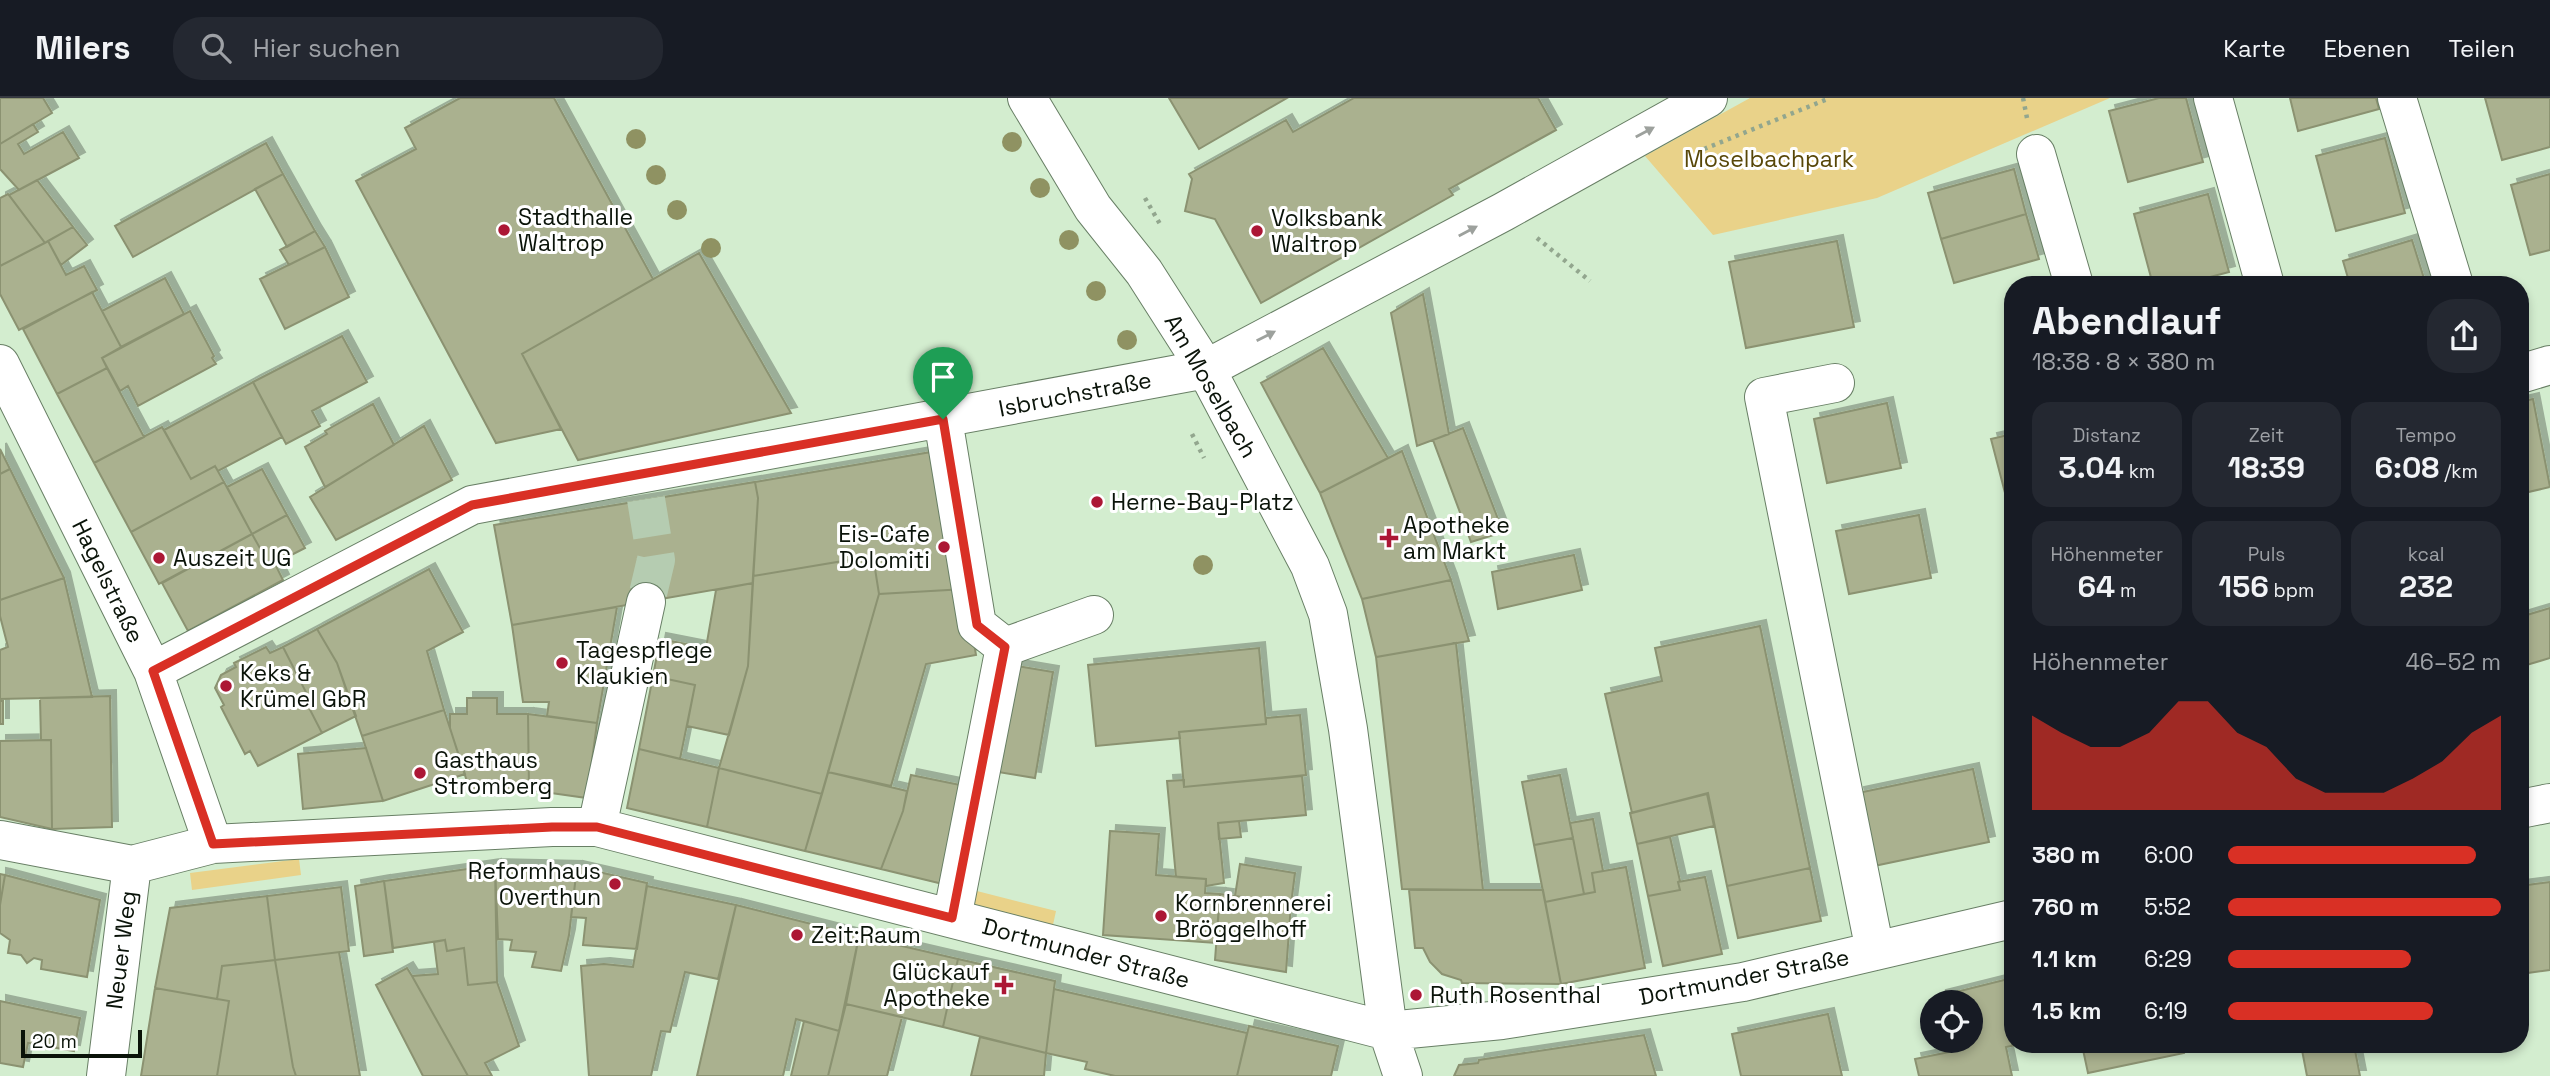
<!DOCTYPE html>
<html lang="de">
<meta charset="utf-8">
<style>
:root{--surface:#171b24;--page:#242831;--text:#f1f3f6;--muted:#9ea1a6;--line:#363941;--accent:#d93025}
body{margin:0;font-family:"Space Grotesk",sans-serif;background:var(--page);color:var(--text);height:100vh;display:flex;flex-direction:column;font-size:26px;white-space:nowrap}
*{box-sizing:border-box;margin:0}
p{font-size:23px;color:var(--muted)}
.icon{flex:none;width:38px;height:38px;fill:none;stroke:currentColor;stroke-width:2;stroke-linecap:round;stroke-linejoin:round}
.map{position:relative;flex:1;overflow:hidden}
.side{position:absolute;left:2004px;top:178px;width:525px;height:777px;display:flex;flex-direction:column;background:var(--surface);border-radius:28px;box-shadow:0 4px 10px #0003}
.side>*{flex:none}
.buttons{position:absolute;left:1920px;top:892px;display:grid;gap:14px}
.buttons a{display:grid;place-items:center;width:63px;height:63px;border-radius:50%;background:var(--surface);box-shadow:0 4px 10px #0003;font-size:35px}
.scale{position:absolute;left:21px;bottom:18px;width:121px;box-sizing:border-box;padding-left:7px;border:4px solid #0a1309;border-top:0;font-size:19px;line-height:24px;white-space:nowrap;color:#0a1309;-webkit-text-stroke:5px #fff;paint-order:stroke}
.pin{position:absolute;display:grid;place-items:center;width:60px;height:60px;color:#fff;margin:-72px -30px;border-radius:50% 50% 50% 0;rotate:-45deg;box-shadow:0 0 7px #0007}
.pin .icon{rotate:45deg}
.round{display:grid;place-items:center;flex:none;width:74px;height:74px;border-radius:28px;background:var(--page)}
.headline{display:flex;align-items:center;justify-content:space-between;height:119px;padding:0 28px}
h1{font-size:38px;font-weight:600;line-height:52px}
.metrics{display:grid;grid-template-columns:repeat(3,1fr);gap:10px;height:119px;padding:7px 28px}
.metrics div{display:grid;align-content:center;border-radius:18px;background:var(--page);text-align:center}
.metrics b{font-size:30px;font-weight:600}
.metrics small{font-size:19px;font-weight:400}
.metrics p{font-size:19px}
.chart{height:196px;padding:14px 28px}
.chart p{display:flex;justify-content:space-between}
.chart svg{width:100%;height:126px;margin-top:7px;fill:var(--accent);opacity:.7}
ul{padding:0 28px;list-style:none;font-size:23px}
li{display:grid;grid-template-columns:112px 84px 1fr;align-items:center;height:52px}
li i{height:18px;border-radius:9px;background:var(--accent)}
header{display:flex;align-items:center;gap:42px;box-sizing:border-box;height:98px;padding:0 35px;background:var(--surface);border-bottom:2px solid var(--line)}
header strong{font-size:33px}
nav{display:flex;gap:38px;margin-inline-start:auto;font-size:24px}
.search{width:490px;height:63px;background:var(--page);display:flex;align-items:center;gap:18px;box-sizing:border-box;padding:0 24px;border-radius:28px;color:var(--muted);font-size:26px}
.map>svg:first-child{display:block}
</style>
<header>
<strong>Milers</strong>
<div class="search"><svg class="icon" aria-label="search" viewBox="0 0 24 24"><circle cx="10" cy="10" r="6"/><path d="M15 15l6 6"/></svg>Hier suchen</div>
<nav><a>Karte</a><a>Ebenen</a><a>Teilen</a></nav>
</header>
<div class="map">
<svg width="2550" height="978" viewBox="0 0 2550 978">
<defs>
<filter id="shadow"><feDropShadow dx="6" dy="-6" stdDeviation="0" flood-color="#0004"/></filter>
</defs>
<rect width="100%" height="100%" fill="#d3edcf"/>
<!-- green -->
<path fill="#e9d289" d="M1750 0H2110L1877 100 1713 137 1645 58Z
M299 761 301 777 192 792 190 775Z
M973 792 1056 813 1051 836 967 815Z"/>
<!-- building -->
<path fill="#aab18f" stroke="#8b9271" stroke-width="2" filter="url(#shadow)" d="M0 0H43L52 15 0 46Z
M460 0H554L653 181 522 256 561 331 496 345 356 83 416 51 405 30Z
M1169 0H1287L1199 51Z
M1354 0H1538L1556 32 1449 91 1453 97 1261 205 1215 121 1185 113 1192 81 1189 76 1286 22 1293 34Z
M2159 0H2186L2203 64 2128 84 2109 13Z
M2290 0H2376L2379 11 2298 33Z
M2485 0H2550V49L2502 62Z
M33 26 38 34 18 46 24 56 63 34 79 60 19 92 0 71V46Z
M2385 40 2405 115 2336 133 2316 58Z
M266 45 283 76 133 159 115 128Z
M2014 71 2026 116 1941 141 1928 95Z
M283 76 315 133 287 149 255 91Z
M2550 76V152L2530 157 2511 87Z
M37 82 73 129 45 145 9 97Z
M8 96 45 145 0 168V100Z
M2208 96 2229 174 2180 187H2153L2134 116Z
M2026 116 2039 161 1954 185 1941 141Z
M73 129 87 147 61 167 48 143Z
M315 133 325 149 289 167 280 152Z
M2412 142 2426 187H2350L2343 163Z
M48 143 66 177 84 168 97 192 19 232 0 196V168Z
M1837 143 1854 229 1746 250 1729 164Z
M325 149 349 199 285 231 260 181Z
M699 155 791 315 578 362 522 256Z
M165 180 184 216 121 249 102 213Z
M92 194 121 249 102 260 107 270 57 296 23 231Z
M1423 196 1449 336 1417 348 1391 215Z
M190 213 214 258 212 260 216 266 138 308 128 288 120 293 102 260Z
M342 238 367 284 312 313 320 328 286 346 253 284Z
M1323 250 1388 360 1320 395 1261 285Z
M107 270 144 339 94 365 57 296Z
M253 284 282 339 218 373 215 368 191 381 164 332Z
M2533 301 2550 389 2520 396V304Z
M1887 305 1901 370 1827 385 1814 321Z
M373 306 394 347 325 389 305 349 327 336 325 333Z
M424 328 452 382 336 442 310 399Z
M162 329 191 381 215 368 224 384 131 434 94 365Z
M1463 330 1503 434 1471 444 1433 342Z
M2012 336V389L2004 391 1991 341Z
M0 351 10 371 0 376Z
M937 353 965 491 879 496 873 458 753 478 758 400 755 384Z
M1402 353 1451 482 1362 501 1320 395Z
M10 371 64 480 0 502V376Z
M262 371 287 417 252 436 227 389Z
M224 384 252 436 159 486 131 434Z
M755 384 758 400 753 485 512 527 494 427Z
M2012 389V422L2004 391Z
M287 417 305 450 270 468 252 436Z
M1919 417 1931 480 1849 496 1836 433Z
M252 436 270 468 275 466 283 482 188 533 162 485Z
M1574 457 1582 492 1498 511 1492 474Z
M873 458 879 496 822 696 719 670 748 568 753 478Z
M429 471 463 534 427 553 444 612 362 638 337 565 317 531Z
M64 480 92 599 0 601V552L8 549 0 518V502Z
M1451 482 1469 543 1376 559 1362 501Z
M753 485 748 568 729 637 687 628 695 587 653 578 660 541 706 550 716 492Z
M965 491 976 557 926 566 891 688 828 674 879 496Z
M617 509 597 625 547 618 549 604H523L512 527Z
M2550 510V560L2520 569V519Z
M1760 528 1810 770 1727 788 1708 695 1632 715 1605 596 1662 583 1655 550Z
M317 531 337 565 356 618 322 635 307 606 311 604 283 549Z
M1456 545 1483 792 1402 791 1376 559Z
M266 549 270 555 283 549 311 604 307 606 322 635 258 668 250 653 245 656 221 609 224 607 215 590 221 577 236 569 234 565Z
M1259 550 1266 626 1179 634 1180 640 1096 648 1088 567Z
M1011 567 1053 574 1035 680 992 673Z
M653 578 695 587 680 661 639 651Z
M110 598 112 729 52 731 51 642H41L40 600Z
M467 600H497V616H528L529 692 470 693 450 630V616H467Z
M0 603H3V626H0Z
M444 612 465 676 383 703 362 638Z
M528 616 597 625 587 700 529 692Z
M1300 617 1306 677 1184 689 1179 634 1266 626V620Z
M51 642 52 731 0 719V643Z
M366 650 383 703 303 711 298 656Z
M639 651 719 670 707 729 627 710Z
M719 670 822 696 805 753 707 729Z
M1973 671 1989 744 1874 768 1858 695Z
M828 674 907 693 903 713 881 771 805 753Z
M911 677 970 689 951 788 881 771 903 713Z
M1560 677 1573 740 1534 747 1522 684Z
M1302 678 1306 717 1218 725 1224 785 1206 788V781L1176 779 1167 683 1184 682V689Z
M1707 696 1714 728 1637 746 1630 715Z
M1593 721 1603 773 1592 775 1595 794 1584 796 1570 725Z
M1239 723 1241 739 1219 741 1218 725Z
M1110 733 1159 736 1156 777 1206 781 1205 795 1220 796 1216 845 1103 837Z
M1670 739 1680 783 1678 784 1680 792 1648 798 1637 746Z
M1573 740 1584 796 1545 804 1534 747Z
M1240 766 1295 775 1291 806 1235 798Z
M495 767 497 884 468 887 464 850 447 853 445 842 393 850 384 783Z
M495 767 577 769 569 837 561 873 532 869 536 854 510 852 512 842 498 841Z
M577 769 647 785 637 851 583 847 586 820 571 819Z
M1626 769 1645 870 1561 886 1545 804 1595 794 1592 775Z
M1810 770 1821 823 1738 840 1727 788Z
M0 776 5 777 0 807Z
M5 777 100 802 87 879 41 871 42 862 34 860 27 865 21 857 8 855 10 842 0 835V807Z
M1705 779 1722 856 1663 868 1648 798 1680 792 1678 784Z
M384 783 393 854 364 858 355 788Z
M2550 784V872L2520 876V788Z
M647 788 736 807 718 881 685 874 670 934 661 933 651 978H589L581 868 604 866 633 869Z
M341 789 349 853 275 862 267 798Z
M1409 792H1543L1561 886 1462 885 1461 882 1442 876 1430 864 1423 850H1415Z
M1220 796 1291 806 1286 874 1215 862Z
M267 798 275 862 222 868 217 901 155 890 170 810Z
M736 807 859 838 839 933 796 921 783 978H697Z
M859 838 958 861 943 929 846 906Z
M445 842 447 853 464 850 468 887 497 884 519 948 485 965 492 978H468L412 878 438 876 434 844Z
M339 854 360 978H296L293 969 275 862Z
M958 861 1055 883 1046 955 943 929Z
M275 862 293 969 296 978H217L229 903 217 901 222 868Z
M407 870 412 878 468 978H423L376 887Z
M2012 880V947H2016L2006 949 2012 978H1919L1915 961 1954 953 1952 943H1970V905H1942L1940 898Z
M155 890 229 903 217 978H141Z
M1054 891 1247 935 1237 978H1115L1085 971 1087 964 1046 955Z
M0 903 80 920 74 953 28 945 23 969 0 965Z
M846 906 902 919 887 978H828Z
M1828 916 1842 978H1741L1732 936Z
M804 923 839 933 828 978H791Z
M1249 928 1338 948 1331 978H1237Z
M1644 937 1656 978H1454L1459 967 1478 965 1479 962Z
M980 939 1046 955 1044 978H971Z
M2082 947H2183L2184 955 2088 975Z
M2301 947H2354L2360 978H2307Z"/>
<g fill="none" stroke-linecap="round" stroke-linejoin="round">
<!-- minor-tunnel -->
<path stroke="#b5ccb1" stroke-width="38" stroke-dasharray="38 19" stroke-linecap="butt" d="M646 401 656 462 646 504"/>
<defs>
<path id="minor" d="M1027 0 1093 110 1144 174 1206 271 1310 468 1328 516 1348 631 1388 933 1403 978
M2213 0 2265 187
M2397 0 2454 187
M2036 56 2074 187
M0 266 153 573 213 746
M2520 276 2550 267
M1835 285 1764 299 1875 853
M943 321 977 527 1005 549
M153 573 472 407 1206 271 1503 114 1708 0
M2520 711 2550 705
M597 729 646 504
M0 742 132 767 213 746 552 729H597L1388 933 1502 922 1743 884 2012 821
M952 820 1005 549 1094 517
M106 978 132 767"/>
</defs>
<!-- minor casing -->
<use href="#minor" stroke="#687f65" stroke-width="40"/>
<!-- path -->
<path stroke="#92a68e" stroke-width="4.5" stroke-dasharray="3.5 5" stroke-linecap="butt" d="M2023 0 2027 20
M1704 51 1830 0
M1145 100 1160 126
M1537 140 1590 183
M1192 336 1204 360"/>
<!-- minor -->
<use href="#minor" stroke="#fff" stroke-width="38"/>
</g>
<!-- trees -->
<g fill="#8f9262">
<circle cx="636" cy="41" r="10"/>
<circle cx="1012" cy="44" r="10"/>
<circle cx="656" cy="77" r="10"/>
<circle cx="1040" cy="90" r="10"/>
<circle cx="677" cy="112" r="10"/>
<circle cx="1069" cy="142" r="10"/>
<circle cx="711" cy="150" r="10"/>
<circle cx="1096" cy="193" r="10"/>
<circle cx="1127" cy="242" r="10"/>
<circle cx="1203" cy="467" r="10"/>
</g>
<!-- one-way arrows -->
<defs><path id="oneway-solid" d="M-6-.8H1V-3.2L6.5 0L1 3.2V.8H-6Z" transform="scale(1.75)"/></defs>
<g fill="#9da19d">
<use href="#oneway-solid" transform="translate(1645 34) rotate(-28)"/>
<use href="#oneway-solid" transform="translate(1468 133) rotate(-28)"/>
<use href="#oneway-solid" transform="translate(1266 238) rotate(-27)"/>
</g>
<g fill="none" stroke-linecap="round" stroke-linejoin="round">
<defs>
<path id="route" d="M943 321 977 527 1005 549 952 820 597 729H552L213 746 153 573 472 407Z"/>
</defs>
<!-- route casing -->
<use href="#route" stroke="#fff" stroke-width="14"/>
<!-- route -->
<use href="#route" stroke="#d93025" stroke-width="9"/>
</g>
<!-- markers -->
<g fill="#ac1735" stroke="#fff" stroke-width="2.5">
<circle cx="504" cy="132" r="7"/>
<circle cx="1257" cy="133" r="7"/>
<circle cx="1097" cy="404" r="7"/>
<path d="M1385.5 429.5h7v7h7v7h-7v7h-7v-7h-7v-7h7z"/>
<circle cx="944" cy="449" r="7"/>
<circle cx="159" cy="460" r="7"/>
<circle cx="562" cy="565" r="7"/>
<circle cx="226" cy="588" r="7"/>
<circle cx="420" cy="675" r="7"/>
<circle cx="615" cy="786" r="7"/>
<circle cx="1161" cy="818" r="7"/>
<circle cx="797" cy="837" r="7"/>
<path d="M1000.5 876.5h7v7h7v7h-7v7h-7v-7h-7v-7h7z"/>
<circle cx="1416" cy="897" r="7"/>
</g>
<g text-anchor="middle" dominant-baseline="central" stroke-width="6" stroke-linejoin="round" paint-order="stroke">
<!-- park labels -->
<g font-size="23" fill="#584708" stroke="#fff">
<text x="1769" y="61">Moselbachpark</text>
</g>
<!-- poi labels -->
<g font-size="23" fill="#0a1309" stroke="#fff" text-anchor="start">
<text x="518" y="119">Stadthalle<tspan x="518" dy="26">Waltrop</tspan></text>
<text x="1271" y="120">Volksbank<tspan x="1271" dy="26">Waltrop</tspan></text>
<text x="1111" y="404">Herne-Bay-Platz</text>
<text x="1403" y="427">Apotheke<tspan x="1403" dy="26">am Markt</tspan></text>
<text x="930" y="436" text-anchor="end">Eis-Cafe<tspan x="930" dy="26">Dolomiti</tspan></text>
<text x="173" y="460">Auszeit UG</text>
<text x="576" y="552">Tagespflege<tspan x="576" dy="26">Klaukien</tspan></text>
<text x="240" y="575">Keks &amp;<tspan x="240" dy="26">Krümel GbR</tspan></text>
<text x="434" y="662">Gasthaus<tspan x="434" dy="26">Stromberg</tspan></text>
<text x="601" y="773" text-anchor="end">Reformhaus<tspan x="601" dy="26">Overthun</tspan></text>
<text x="1175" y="805">Kornbrennerei<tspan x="1175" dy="26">Bröggelhoff</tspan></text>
<text x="811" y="837">Zeit:Raum</text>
<text x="990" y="874" text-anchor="end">Glückauf<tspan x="990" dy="26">Apotheke</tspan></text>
<text x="1430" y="897">Ruth Rosenthal</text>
</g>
<!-- street labels -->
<g font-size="23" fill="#0a1309" stroke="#fff">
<text transform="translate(1211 288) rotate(60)">Am Moselbach</text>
<text transform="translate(1075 296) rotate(-11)">Isbruchstraße</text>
<text transform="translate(108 483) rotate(64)">Hagelstraße</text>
<text transform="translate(121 852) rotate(-83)">Neuer Weg</text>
<text transform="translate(1086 855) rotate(15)">Dortmunder Straße</text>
<text transform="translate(1744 879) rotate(-11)">Dortmunder Straße</text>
</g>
</g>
</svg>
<div class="buttons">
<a><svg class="icon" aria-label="locate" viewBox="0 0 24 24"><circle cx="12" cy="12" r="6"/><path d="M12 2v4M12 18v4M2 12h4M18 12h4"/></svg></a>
</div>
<div class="scale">20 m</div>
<div class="pin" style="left:943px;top:321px;background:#1e9e55"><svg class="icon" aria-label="arrive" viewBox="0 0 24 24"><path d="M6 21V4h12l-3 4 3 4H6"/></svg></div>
<section class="side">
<div class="headline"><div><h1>Abendlauf</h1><p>18:38 · 8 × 380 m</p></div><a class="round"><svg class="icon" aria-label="share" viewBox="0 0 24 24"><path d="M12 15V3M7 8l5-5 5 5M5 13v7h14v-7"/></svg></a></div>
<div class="metrics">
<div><p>Distanz</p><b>3.04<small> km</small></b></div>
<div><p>Zeit</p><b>18:39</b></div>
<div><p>Tempo</p><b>6:08<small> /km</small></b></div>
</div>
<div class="metrics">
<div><p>Höhenmeter</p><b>64<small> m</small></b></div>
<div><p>Puls</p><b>156<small> bpm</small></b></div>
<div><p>kcal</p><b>232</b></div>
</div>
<div class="chart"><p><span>Höhenmeter</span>46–52 m</p>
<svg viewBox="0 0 160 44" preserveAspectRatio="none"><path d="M0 44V11L10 17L20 22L30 22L40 17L50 6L60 6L70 17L80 22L90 33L100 38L110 38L120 38L130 33L140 27L150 17L160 11V44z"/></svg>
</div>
<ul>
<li><b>380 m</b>6:00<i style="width:91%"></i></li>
<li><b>760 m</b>5:52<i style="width:100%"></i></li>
<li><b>1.1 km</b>6:29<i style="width:67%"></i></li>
<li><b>1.5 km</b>6:19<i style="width:75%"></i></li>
</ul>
</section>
</div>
